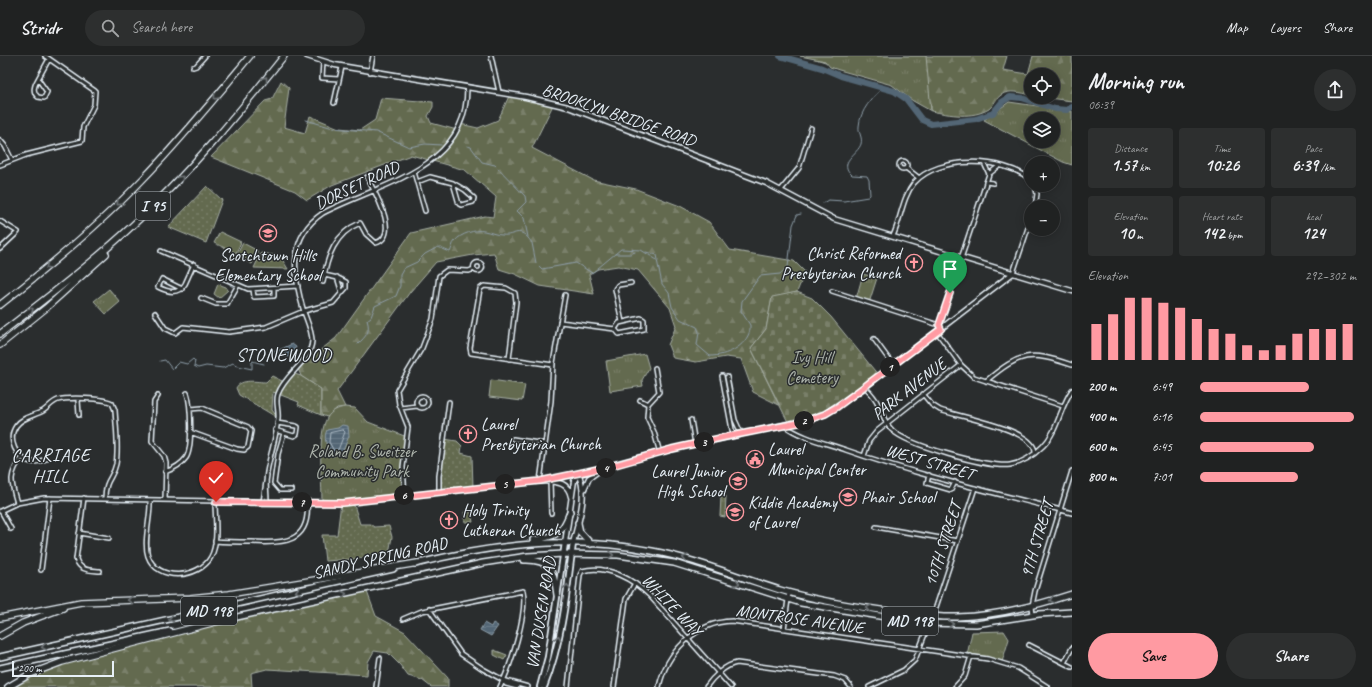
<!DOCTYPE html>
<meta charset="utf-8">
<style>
:root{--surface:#202222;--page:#2d2f2f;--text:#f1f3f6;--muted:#a2a4a5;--line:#3d3f40;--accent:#ff9aa2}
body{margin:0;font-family:Caveat,sans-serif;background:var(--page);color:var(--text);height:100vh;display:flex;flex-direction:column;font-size:15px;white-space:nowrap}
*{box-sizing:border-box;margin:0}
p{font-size:13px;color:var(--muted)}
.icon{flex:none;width:22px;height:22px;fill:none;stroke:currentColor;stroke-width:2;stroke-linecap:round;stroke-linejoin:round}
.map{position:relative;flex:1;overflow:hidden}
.drawer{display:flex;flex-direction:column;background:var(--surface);width:300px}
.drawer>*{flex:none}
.buttons{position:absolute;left:1024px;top:12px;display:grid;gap:8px}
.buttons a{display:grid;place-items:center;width:36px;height:36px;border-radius:50%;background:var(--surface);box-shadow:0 2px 10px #0003,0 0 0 1px var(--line);font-size:20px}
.scale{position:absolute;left:12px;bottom:10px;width:102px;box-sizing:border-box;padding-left:4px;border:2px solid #e8f1f8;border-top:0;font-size:11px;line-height:14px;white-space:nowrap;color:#e8f1f8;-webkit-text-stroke:3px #2a2d2e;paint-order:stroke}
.pin{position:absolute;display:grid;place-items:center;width:34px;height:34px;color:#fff;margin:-41px -17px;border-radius:50% 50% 50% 0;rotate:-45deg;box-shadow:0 0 4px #0007}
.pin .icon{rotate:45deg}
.km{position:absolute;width:20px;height:20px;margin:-10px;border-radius:50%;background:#222;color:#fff;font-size:11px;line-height:20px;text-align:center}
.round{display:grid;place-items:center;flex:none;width:42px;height:42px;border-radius:21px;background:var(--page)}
.head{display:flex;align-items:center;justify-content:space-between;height:68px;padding:0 16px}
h1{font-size:22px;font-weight:600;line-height:30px}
.metrics{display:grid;grid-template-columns:repeat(3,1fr);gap:6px;height:68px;padding:4px 16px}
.metrics div{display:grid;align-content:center;border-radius:4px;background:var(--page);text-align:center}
.metrics b{font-size:17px;font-weight:600}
.metrics small{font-size:11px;font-weight:400}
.metrics p{font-size:11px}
.chart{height:112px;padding:8px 16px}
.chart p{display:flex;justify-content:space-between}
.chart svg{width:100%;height:72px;margin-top:4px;stroke:var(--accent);stroke-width:6}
.action{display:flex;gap:8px;margin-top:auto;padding:8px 16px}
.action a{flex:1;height:46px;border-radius:24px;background:var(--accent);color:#111;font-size:16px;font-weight:600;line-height:46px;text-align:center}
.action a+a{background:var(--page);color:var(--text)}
ul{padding:0 16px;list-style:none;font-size:13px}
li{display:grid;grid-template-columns:64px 48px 1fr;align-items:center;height:30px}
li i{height:10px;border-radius:5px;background:var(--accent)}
header{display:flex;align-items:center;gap:24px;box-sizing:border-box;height:56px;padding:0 20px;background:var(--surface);border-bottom:1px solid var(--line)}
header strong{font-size:19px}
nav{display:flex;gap:22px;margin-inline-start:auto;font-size:14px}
.search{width:280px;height:36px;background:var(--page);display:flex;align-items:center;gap:10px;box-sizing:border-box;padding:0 14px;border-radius:22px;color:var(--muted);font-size:15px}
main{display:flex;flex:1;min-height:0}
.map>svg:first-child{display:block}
</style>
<header>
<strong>Stridr</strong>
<div class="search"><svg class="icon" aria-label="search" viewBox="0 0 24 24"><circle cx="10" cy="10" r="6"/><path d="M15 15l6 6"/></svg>Search here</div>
<nav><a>Map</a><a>Layers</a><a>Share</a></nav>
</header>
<main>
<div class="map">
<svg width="1072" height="631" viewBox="0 0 1072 631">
<defs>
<pattern id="grass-dots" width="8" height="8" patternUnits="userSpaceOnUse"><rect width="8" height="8" fill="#646a50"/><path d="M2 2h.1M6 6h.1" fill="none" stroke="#7a806a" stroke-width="1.8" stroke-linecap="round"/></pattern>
<pattern id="forest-firs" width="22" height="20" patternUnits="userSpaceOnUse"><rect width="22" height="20" fill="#646a50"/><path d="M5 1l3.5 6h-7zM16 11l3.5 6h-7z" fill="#7a806a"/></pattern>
<pattern id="cemetery-stones" width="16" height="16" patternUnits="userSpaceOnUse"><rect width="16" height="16" fill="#646a50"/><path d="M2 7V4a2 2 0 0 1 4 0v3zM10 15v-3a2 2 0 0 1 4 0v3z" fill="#7a806a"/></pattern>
<pattern id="park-tufts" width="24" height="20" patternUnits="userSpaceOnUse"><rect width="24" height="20" fill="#646a50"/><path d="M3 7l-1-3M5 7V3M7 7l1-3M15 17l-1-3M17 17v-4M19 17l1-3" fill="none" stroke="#7a806a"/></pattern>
<pattern id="water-rules" width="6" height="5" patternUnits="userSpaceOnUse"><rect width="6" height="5" fill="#526675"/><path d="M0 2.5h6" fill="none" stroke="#6b7c89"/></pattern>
</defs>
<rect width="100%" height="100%" fill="#2a2d2e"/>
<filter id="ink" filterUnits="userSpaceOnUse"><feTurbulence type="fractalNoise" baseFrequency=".025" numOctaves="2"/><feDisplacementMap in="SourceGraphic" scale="8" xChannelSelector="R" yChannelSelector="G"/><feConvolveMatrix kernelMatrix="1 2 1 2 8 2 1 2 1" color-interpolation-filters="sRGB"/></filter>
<g filter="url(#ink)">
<!-- grass -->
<path fill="url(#grass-dots)" stroke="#a6aea4" d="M207 130 222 144 206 187 168 171Z
M291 317 301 320 321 333V359L298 349 299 346 273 336 272 354 278 362 239 339 236 332C241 322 257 326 266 326L272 320 284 326Z
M444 383 457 385 462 390 461 397 472 400 473 431 439 435Z
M353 446 360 468H370L374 471 389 470 392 481 389 497 353 503 325 505 322 479H337L341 447Z"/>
<!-- forest -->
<path fill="url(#forest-firs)" stroke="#a6aea4" d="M806 0H1007L1003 14 1028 18 1033 0H1072V45L1040 41H1053V19H1031V39C1022 37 1009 33 1001 39 996 42 994 49 989 53 972 63 950 59 931 55V50L906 31Z
M281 25 289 32 284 71 305 77 310 60 339 72 360 74 375 64 381 42 433 46V51L428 60 431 67 457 74 460 68 478 72 498 64 510 38 554 47 532 92 593 124 636 133 680 150 709 166 730 194 794 205 805 216 797 236 772 242 766 273 751 292 779 349 753 336 741 303 726 301 696 306 673 302 668 289 676 270 670 252 638 214 618 210 598 213 589 218 594 238 540 230 515 218 499 213 494 197 473 199 436 206 410 236 337 335 345 351 337 352 327 361 321 359V333L301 320 297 310 308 299 318 296 336 282 411 177 485 160 493 161 496 141 465 114 411 99 332 129 307 144 295 135 211 101 265 45 272 43Z
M261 197 280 200 288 213 254 212Z
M366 533 376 560 405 576 448 622V631H431L422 624 408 620 400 609 388 597 374 595 368 606 367 619 267 613 251 617 252 631H8L83 600Z"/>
<!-- cemetery -->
<path fill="url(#cemetery-stones)" stroke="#a6aea4" d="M797 236 812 242 831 261 879 320 857 337 816 362 789 368 751 292 766 273 772 241Z"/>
<!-- park -->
<path fill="url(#park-tufts)" stroke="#a6aea4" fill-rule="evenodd" d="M800 0H926L931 55 913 45 892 29 839 14 830 11 825 5Z
M1009 46 1072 55V109L1063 106 984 64ZM1031 63H1053V85H1031Z
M243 187 258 195 252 208 236 200Z
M863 218 877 222 869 247 856 243Z
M218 228 226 231 228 234 219 242 214 238Z
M109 233 120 246 106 258 94 245Z
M645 298 649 312 642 324 643 330 610 335 606 305Z
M345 351 355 352 368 366 407 381 403 411 405 439 358 445 322 446C322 426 317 379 327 362 331 355 338 352 345 351Z
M721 440H726L725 461 720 460Z
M464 456H471L473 466H465Z
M1004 575 1009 583 1002 606 967 599 972 576Z
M494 594 507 599 504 604 494 599Z"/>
<!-- garden -->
<path fill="#646a50" stroke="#a6aea4" d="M220 176 241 186 236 197 214 187Z
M491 324 525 329 522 345 489 341Z"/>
<!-- water -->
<path fill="url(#water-rules)" stroke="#8e9ea9" d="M292 288 296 291 292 301 272 299 273 294 277 295Z
M342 369 348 370 349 380 342 397 333 400 329 397C327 389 323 382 327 374L338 372Z
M484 567 491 571 493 567 498 570 491 580 480 574Z"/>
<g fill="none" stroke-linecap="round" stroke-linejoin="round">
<!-- shore -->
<path stroke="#acb9c4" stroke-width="1" d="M343 374 345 376 338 394 334 395 329 386 330 377Z"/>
<!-- stream -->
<path stroke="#8e9ea9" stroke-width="1" d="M306 64 333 72 376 76 409 91 425 88 441 89
M467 90 471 91 482 106 495 109 525 140 526 146 517 155 524 162 528 181
M823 147 828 144 844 145 868 141 870 139 869 124 867 120 852 119C837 106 858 98 861 88 863 81 858 77 859 70 860 55 872 41 884 31
M646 196 657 199 658 204
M615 198H630L635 196
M230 229 233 231
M358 288C366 280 371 276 367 264L371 261 375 250 396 240 400 230V219L404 212 417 206 425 198 438 191 450 196C452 193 452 188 455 185 460 178 476 173 484 175 490 176 496 179 502 179 515 181 519 168 532 187L536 207 542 213 576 207 592 217 621 193 641 194 657 204 662 228 669 237 672 251 680 263 697 271 699 276 697 289 710 300C726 300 746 291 750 274V269L741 255 742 245 760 220 780 218 788 211 793 169 797 159 801 158
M160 305 165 304 172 313 179 306 187 308 193 303 195 305 194 310 198 312 206 310 223 312 233 307 238 310 252 313V305L264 308"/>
<!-- river -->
<path stroke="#526675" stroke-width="6" d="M780 0 822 12 841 20 894 35 906 43 922 64 931 68 976 63 993 57 1002 46 1010 41 1022 42 1055 53 1067 54 1072 51"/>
<defs>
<path id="minor" d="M491 0 499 36
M323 6 322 22 339 23
M193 11 196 10 205 0
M370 16 373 0
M38 23 47 36 44 42 38 41C32 36 34 30 38 23Z
M38 23 49 3
M334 47 342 11
M0 84 5 90 12 104
M899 109a4 4 0 1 1 8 0a4 4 0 1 1-8 0Z
M984 107 989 118
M0 109 26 99 82 85 83 71 94 49 95 35 45 0
M906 112 919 122
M414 116 425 155
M417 126 430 121 453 127
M986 126 993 127
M453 127 465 134 474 142 473 146 461 149 459 148Z
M781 134 799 112 811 72
M1035 151 1037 138 1035 129
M0 165 18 176 0 193
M893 180C901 163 902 142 914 127 938 99 1005 101 1031 124
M161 195 248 233 298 230
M473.5 211a4.5 4.5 0 1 1 9 0a4.5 4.5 0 1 1-9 0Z
M1013 217 1031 163
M337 221 342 237
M323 226C327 201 335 177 360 167L366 178 376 187C401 179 374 135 367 121
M182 233 162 223 158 231C168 236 178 239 185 228L194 208
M253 233 254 241 274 240V232
M832 235 939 269
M201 242 216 248H227L238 229
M155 257 165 272 175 277 183 271 229 276 266 271 304 255 333 247 346 232V226L338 222 324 219
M560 266 615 273 619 278 644 273V264L641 262 619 267 615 273
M622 266 615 233 618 229 631 227
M941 273 939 269 989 118 999 110
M937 276 961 309 974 321 1063 350
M874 283 893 309
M509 303 516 246 515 237 506 232 484 230 480 233 470 292 471 297 553 309
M722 320 733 379
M727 321 735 364 741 377
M986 325C1021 296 1030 295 1072 309
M865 331C870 336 875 341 878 348 883 357 884 367 892 374 907 389 989 412 1010 409 1023 407 1034 399 1043 390 1058 375 1060 351 1072 334
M923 338 932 349 940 354C959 361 1034 373 1035 396
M416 346a6 6 0 1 1 12 0a6 6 0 1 1-12 0Z
M158 340 154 346 152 385 164 400 166 407 165 444
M78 344 79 359
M640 344 648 348
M648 348 647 361 654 376 660 397
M648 348 659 336 655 312
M401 352 417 350
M691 364 695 388
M784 369C801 382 826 387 846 394 920 420 996 437 1072 457
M275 374 294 380 297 378 298 371 296 370 277 367
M190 376 237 393 244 394 248 391 251 375 248 371 202 352 190 353
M284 377 278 398 274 427 280 434H291
M513 383 545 388
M864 400 869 385 877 375 961 309
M46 403C41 405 37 407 31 406 16 403 7 383 16 370 22 361 34 360 43 355 48 352 52 346 58 344 67 341 104 342 112 347L115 354C116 371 119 391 116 408 113 423 105 422 105 443
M165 416C173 413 181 409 186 402 193 392 191 348 187 337
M929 419 927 427 951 434 955 426
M540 425 551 345 553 307 565 239
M550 425 551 457
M439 435V420L449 346
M405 439 403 411 408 371 399 348 397 334 422 292 433 263 439 220 447 214 469 215 474 213
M84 442 76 503C80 515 89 514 100 515
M150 445C151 461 143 485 148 500 157 526 199 523 211 501 219 486 215 462 215 446
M263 446 267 419
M267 446C267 436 265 425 267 416 270 398 277 380 278 362 279 354 275 346 278 338 285 318 311 305 312 285 312 275 307 265 304 256 293 220 287 181 323 157 380 127 468 114 467 31
M17 447C11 427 8 419 22 401
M0 455 17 447 44 442 343 447 540 425 578 418
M1 455 11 473
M876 471 958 485
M79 477 109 482
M215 485C227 486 239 486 252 486 283 488 311 487 307 446
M41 514 50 442
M936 551 975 432
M429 553 461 598 483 613 503 624
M1033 559 1032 550 1035 535 1072 415
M403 563 422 555 523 535C528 557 510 612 500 631
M784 573 789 536
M1029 589 1072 611
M1064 607 1072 592
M376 631 380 602
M517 631 506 628 503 624 528 631
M568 631 580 519 582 515C607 508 634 524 650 540L731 631
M614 631 626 543 635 527
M659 631C666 597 696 566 732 565L988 603 1018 612 1048 631
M706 631C713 621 725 609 737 607L834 620 845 624 851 631
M869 631 904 614 915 604 932 560
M955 631 965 620 971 600"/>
<path id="tertiary" d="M307 0 335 9 526 41 568 51 766 127 834 163 1072 235
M578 418 672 393 803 365 825 358 865 331 1013 217
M540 425C554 426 568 424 571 441
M584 433 589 422 600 414
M565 487 574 425 578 418
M573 487C578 466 589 438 578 418"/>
<path id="secondary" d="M540 631 548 601 565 487
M544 631C562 586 567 535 573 487"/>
<path id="primary" d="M578 467 580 476 591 488
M533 484C556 481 562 478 570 456
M524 504C551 503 554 515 557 539
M415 508C494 488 570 479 652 495 696 503 737 521 780 534 818 545 857 551 896 556 916 558 936 562 957 561 995 560 1035 550 1072 538
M219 565 483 507 528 500 564 498 618 499 674 507 801 547 922 567 976 568 1039 558 1072 556
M0 601 393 513
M0 612 170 575"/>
<path id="motorway" d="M0 249C50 210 98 170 142 124 180 85 215 42 250 0
M0 278C45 243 90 209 132 170 188 118 236 60 284 0
M0 289 46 252 106 198
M0 562 81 546 190 542 229 538 418 507
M0 580 23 567 63 552
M8 631 30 618 62 606 223 564"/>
</defs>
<!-- minor casing -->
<use href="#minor" stroke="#e8f1f8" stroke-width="6"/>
<!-- tertiary casing -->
<use href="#tertiary" stroke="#e8f1f8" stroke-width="7"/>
<!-- secondary casing -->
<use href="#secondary" stroke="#e8f1f8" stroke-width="8"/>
<!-- primary casing -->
<use href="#primary" stroke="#e8f1f8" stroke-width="8"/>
<!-- motorway casing -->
<use href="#motorway" stroke="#e8f1f8" stroke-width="8"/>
<!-- minor -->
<use href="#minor" stroke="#2a2d2e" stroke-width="3"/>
<!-- tertiary -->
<use href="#tertiary" stroke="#2a2d2e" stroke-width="4"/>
<!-- secondary -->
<use href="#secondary" stroke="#2a2d2e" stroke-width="4.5"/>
<!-- primary -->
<use href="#primary" stroke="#2a2d2e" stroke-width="5"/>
<!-- motorway -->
<use href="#motorway" stroke="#2a2d2e" stroke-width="5.5"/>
</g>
<!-- one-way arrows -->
<defs><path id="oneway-chevron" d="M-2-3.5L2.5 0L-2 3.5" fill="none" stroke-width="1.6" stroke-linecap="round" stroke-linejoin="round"/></defs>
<g stroke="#6c7275">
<use href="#oneway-chevron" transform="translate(265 23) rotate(-52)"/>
<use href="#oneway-chevron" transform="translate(216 41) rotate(130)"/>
<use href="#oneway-chevron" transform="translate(181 122) rotate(-46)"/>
<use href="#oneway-chevron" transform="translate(119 147) rotate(136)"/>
<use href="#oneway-chevron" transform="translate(48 211) rotate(141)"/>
<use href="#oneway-chevron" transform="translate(31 254) rotate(-37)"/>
<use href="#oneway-chevron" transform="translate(611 499) rotate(2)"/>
<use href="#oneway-chevron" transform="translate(685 502) rotate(-166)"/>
<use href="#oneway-chevron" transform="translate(737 527) rotate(19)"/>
<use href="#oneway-chevron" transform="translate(567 531) rotate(-80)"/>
<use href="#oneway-chevron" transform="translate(298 535) rotate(168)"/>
<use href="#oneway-chevron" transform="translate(344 538) rotate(-12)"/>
<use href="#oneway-chevron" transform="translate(130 544) rotate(179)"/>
<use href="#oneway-chevron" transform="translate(1052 544) rotate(165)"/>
<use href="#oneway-chevron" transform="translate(869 552) rotate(-171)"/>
<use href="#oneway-chevron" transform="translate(171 563) rotate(168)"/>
<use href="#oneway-chevron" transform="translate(951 568)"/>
<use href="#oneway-chevron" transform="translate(558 582) rotate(-78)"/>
<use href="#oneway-chevron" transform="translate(44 591) rotate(168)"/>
</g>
</g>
<g fill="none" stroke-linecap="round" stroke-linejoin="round" filter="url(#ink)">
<defs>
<path id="route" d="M216 446 343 447 540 425 608 411 672 393 725 381 803 366 825 358 837 351 941 273 939 269 950 237"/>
</defs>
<!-- route casing -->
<use href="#route" stroke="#fff" stroke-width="8"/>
<!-- route -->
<use href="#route" stroke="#ff9aa2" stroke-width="5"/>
</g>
<!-- icons -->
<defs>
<symbol id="school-ring" viewBox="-11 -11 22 22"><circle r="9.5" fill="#2a2d2e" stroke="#ff9aa2" stroke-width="1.5"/><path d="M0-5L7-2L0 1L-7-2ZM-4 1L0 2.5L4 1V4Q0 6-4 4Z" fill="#ff9aa2"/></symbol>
<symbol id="church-ring" viewBox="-11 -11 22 22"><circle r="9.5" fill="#2a2d2e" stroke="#ff9aa2" stroke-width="1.5"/><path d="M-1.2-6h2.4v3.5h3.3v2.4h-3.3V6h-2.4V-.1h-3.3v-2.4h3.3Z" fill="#ff9aa2"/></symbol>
<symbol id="civic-ring" viewBox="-11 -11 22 22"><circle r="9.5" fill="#2a2d2e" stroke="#ff9aa2" stroke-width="1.5"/><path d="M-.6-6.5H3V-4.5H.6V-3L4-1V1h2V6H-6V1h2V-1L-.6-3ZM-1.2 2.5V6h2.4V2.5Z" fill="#ff9aa2"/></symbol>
</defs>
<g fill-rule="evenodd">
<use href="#school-ring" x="258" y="167" width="20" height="20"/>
<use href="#church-ring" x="904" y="197" width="20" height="20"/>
<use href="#church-ring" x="458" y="368" width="20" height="20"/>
<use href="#civic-ring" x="745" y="393" width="20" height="20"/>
<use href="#school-ring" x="728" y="415" width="20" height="20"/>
<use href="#school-ring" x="838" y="431" width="20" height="20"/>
<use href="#school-ring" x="725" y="446" width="20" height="20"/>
<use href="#church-ring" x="439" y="454" width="20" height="20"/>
</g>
<g text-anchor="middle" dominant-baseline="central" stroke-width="3" stroke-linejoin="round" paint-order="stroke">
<!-- shield labels -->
<g fill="#2a2d2e" stroke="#afb6bb" stroke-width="1">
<rect x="136" y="136" width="34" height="28" rx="3"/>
<rect x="181" y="541" width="56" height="28" rx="3"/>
<rect x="882" y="551" width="56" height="28" rx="3"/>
</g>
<g font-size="16" font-weight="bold" fill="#e8f1f8">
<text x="153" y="150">I 95</text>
<text x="209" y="555">MD 198</text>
<text x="910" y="565">MD 198</text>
</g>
<!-- street labels -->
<g font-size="17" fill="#e8f1f8" stroke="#2a2d2e">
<text transform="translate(619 59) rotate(19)">BROOKLYN BRIDGE ROAD</text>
<text transform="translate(357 129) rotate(-25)">DORSET ROAD</text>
<text transform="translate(909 333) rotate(-38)">PARK AVENUE</text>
<text transform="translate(930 406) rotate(16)">WEST STREET</text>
<text transform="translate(1037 483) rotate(-73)">9TH STREET</text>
<text transform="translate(943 488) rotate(-72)">10TH STREET</text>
<text transform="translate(380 502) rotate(-13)">SANDY SPRING ROAD</text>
<text transform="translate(672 549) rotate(46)">WHITE WAY</text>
<text transform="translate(541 557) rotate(-81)">VAN DUSEN ROAD</text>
<text transform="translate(800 563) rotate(8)">MONTROSE AVENUE</text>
</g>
<!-- poi labels -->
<g font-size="17" fill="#e8f1f8" stroke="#2a2d2e" text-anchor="start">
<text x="901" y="197" text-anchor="end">Christ Reformed<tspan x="901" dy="20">Presbyterian Church</tspan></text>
<text x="268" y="199" text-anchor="middle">Scotchtown Hills<tspan x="268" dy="20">Elementary School</tspan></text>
<text x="481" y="368">Laurel<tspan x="481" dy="20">Presbyterian Church</tspan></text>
<text x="768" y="393">Laurel<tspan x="768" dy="20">Municipal Center</tspan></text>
<text x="725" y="415" text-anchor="end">Laurel Junior<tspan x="725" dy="20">High School</tspan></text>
<text x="861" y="441">Phair School</text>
<text x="748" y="446">Kiddie Academy<tspan x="748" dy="20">of Laurel</tspan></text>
<text x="462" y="454">Holy Trinity<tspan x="462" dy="20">Lutheran Church</tspan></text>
</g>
<!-- park labels -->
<g font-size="17" fill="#adb4ac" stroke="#2a2d2e">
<text x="812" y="301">Ivy Hill<tspan x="812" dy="20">Cemetery</tspan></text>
<text x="362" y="395">Roland B. Sweitzer<tspan x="362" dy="20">Community Park</tspan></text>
</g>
<!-- neighbourhood labels -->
<g font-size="18" letter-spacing="1" fill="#e8f1f8" stroke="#2a2d2e">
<text x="284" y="299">STONEWOOD</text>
<text x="51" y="399">CARRIAGE<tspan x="51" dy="21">HILL</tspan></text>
</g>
</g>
</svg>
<div class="buttons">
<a><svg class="icon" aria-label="locate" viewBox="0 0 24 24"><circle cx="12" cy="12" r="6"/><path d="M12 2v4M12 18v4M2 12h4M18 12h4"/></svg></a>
<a><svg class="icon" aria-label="layers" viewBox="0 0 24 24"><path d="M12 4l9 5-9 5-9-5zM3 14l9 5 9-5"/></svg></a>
<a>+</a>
<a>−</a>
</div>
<div class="scale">200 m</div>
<div class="pin" style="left:950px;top:237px;background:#1e9e55"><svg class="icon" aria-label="arrive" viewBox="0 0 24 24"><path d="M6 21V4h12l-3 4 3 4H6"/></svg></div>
<div class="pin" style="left:216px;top:446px;background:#d93025"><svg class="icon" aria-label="check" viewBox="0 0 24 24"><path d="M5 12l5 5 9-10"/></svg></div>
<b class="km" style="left:890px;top:311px">1</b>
<b class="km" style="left:804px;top:365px">2</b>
<b class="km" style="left:704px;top:386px">3</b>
<b class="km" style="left:606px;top:412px">4</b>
<b class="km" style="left:505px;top:428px">5</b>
<b class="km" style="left:404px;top:439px">6</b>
<b class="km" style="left:302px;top:446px">7</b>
</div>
<section class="drawer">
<div class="head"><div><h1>Morning run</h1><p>06:39</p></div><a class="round"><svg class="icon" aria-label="share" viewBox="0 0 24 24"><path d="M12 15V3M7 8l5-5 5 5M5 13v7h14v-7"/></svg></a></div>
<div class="metrics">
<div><p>Distance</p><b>1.57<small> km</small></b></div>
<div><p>Time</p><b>10:26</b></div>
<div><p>Pace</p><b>6:39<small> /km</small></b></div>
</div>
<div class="metrics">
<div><p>Elevation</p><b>10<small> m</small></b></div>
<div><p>Heart rate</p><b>142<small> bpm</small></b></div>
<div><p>kcal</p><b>124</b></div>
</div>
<div class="chart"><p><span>Elevation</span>292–302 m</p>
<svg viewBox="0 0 160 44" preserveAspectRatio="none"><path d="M5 44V22M15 44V16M25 44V6M35 44V6M45 44V9M55 44V12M65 44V19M75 44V25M85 44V28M95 44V35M105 44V38M115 44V35M125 44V28M135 44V25M145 44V25M155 44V22"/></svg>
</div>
<ul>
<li><b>200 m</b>6:49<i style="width:70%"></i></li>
<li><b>400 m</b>6:16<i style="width:99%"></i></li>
<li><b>600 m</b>6:45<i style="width:73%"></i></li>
<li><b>800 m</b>7:01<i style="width:63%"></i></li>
</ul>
<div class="action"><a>Save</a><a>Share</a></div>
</section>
</main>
